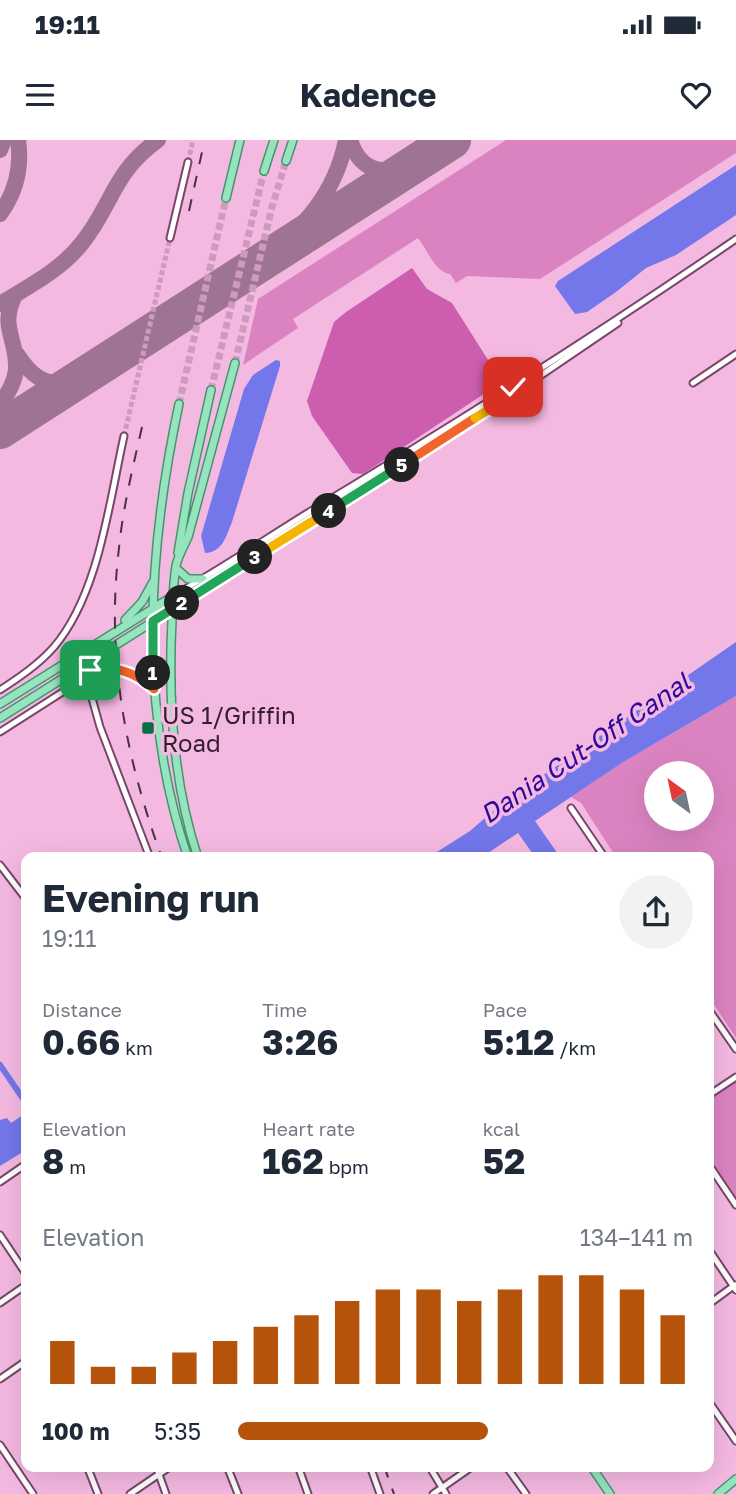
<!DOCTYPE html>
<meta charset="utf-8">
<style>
:root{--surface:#fff;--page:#f2f2f3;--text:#1f2937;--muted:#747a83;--accent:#b45309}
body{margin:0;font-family:"Golos Text",sans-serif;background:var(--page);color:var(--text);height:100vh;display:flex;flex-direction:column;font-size:26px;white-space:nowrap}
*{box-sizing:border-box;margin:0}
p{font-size:23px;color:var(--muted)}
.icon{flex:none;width:38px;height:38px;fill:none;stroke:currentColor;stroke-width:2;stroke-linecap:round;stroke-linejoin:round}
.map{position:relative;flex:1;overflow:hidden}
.details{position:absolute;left:21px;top:712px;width:693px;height:620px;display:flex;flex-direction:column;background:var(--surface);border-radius:14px;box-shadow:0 7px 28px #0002}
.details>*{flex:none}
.needle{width:46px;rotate:327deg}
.buttons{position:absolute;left:644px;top:621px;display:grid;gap:14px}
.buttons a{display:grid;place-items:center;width:70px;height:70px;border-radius:50%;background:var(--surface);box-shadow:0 7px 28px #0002;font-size:35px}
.pin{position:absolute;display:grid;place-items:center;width:60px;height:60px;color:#fff;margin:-30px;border-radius:14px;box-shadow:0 4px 10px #0006}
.km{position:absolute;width:35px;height:35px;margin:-18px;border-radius:50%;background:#222;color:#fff;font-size:19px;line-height:35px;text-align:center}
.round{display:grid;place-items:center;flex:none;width:74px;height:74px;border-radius:37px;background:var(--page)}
.head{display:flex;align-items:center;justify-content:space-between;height:119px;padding:0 21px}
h1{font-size:38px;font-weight:700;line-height:52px}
.stats{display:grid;grid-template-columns:repeat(3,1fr);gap:10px;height:119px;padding:7px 21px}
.stats div{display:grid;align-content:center}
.stats b{font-size:35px;font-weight:700}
.stats small{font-size:19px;font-weight:400}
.stats p{font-size:19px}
.chart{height:196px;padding:14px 21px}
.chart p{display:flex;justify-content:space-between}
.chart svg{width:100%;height:126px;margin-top:7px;stroke:var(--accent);stroke-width:6}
ul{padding:0 21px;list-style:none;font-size:23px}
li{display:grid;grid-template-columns:112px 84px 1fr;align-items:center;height:52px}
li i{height:18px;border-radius:9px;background:var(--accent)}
.status{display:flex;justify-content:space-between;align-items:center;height:49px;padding:0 35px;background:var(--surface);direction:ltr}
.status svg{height:19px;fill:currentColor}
header{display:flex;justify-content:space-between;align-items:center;height:91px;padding:0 21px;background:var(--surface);font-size:32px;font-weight:700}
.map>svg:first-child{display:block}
</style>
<div class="status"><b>19:11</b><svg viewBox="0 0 49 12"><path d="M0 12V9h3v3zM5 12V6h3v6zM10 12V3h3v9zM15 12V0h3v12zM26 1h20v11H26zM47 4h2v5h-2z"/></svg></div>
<header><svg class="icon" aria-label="menu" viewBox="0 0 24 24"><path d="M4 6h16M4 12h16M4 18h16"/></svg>Kadence<svg class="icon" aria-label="heart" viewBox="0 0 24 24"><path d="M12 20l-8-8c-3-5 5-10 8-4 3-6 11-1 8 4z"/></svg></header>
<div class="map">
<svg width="736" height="1354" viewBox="0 0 736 1354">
<rect width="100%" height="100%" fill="#f4b9e1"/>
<!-- green -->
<path fill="#db83c1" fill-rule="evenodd" d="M506 0H736V13L540 139 467 136 456 143 450 134C435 132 428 111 418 98L293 179 298 188 243 225 258 159Z
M736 556V898L709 857V718L616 717 581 663 571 657 625 621ZM656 634H702V679H656Z
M736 941V1060L709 1021V959Z"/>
<!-- forest -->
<path fill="#cc5daf" d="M412 128 427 149 452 163 502 242 363 334 352 333 312 276 307 261 334 182 346 172Z"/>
<!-- water -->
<path fill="#7377ea" d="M736 25V75L676 115 646 128 616 152 587 172 575 174 555 146 558 141Z
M276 220 280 221V226L232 382C226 396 223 412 205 413L201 396 244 249 253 235Z
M736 502V556L625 621 535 681 560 717H535L518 693 482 717H429L470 691 499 666 513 648 527 645 548 632Z
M26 973V1010L0 1026V980L7 978 11 983Z"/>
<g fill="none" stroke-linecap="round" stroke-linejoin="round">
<!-- canal -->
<path stroke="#7377ea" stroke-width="6" d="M0 925 26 963"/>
<!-- taxiway -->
<path stroke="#9f7492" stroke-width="16" d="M350 0C361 34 385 35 415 24
M0 10 4 0
M0 74C16 52 22 27 18 0
M263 121C304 86 335 55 346 0
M0 164C29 146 61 130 82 103 113 64 113 32 158 0
M17 214C38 247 56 249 90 232
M0 265C8 253 17 239 16 224 15 195 0 186 15 155"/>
<!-- runway -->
<path stroke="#9f7492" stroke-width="38" d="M0 290 452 0"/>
<!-- minor-tunnel -->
<path stroke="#ce9abd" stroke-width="5" stroke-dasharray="5 2.5" stroke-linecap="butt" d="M188 22 193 0
M124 296 170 98"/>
<!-- major-tunnel -->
<path stroke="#ce9abd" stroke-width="7" stroke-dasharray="7 3.5" stroke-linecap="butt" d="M235 223 272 67 286 21
M211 250 264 31
M179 264 226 58"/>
<defs>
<path id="minor" d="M170 98 188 22
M693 243 736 214
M173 456C221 429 267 398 314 369 457 283 598 194 736 99
M173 469 506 259 618 183
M0 550C20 537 39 524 54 507 99 454 109 363 124 296
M0 592 72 546 83 544 90 551 100 587 150 718
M571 668 605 718
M0 725 26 759
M709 870 736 909
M709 955 736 937
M709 1025 736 1065
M0 1042 26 1024
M0 1095 26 1134
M709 1110 736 1150
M0 1163 26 1145
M709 1164 735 1145
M0 1239 26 1221
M709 1262 736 1301
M0 1305 33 1354
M87 1326 98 1354
M156 1326 166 1354
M227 1326 238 1354
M298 1326 308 1354
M370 1326 380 1354
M429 1326 446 1354
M506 1326 526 1354
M130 1354 171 1326
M433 1354 473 1326"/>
<path id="major" d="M286 21 293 0
M264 31 274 0
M226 58 240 0
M179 264C147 414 138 571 188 718
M178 413 188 353 211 250
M176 428 188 439H203
M125 480 142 462 153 442
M71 537C103 524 128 526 154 549
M0 564 173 456
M0 578 173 469
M198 718C173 643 168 558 172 480 173 462 173 444 176 426 178 416 184 406 188 397L235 223
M591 1326 610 1354
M718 1354 736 1339"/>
</defs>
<!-- minor casing -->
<use href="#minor" stroke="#784669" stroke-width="9"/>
<!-- major casing -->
<use href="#major" stroke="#46936f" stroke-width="10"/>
<!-- minor -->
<use href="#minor" stroke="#fff" stroke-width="5"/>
<!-- major -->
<use href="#major" stroke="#95e4be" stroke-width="7"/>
<!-- rail -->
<path stroke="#4a3042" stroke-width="2" stroke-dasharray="12 12" stroke-linecap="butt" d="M189 71 202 12
M142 287C133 327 123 367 119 408 106 515 125 617 162 718
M384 1326 394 1354"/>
</g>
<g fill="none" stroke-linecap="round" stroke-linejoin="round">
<defs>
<path id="split-1" d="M90 530C115 525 135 532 154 549L153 533"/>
<path id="split-2" d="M153 533V481L182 463"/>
<path id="split-3" d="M182 463 255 417"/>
<path id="split-4" d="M255 417 329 371"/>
<path id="split-5" d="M329 371 402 325"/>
<path id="split-6" d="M402 325 475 278"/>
<path id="split-7" d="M475 278 506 259 513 247"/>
</defs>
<!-- split-1 casing -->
<use href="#split-1" stroke="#fff" stroke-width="14"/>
<!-- split-2 casing -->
<use href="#split-2" stroke="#fff" stroke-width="14"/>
<!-- split-3 casing -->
<use href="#split-3" stroke="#fff" stroke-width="14"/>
<!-- split-4 casing -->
<use href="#split-4" stroke="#fff" stroke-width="14"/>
<!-- split-5 casing -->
<use href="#split-5" stroke="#fff" stroke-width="14"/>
<!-- split-6 casing -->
<use href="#split-6" stroke="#fff" stroke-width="14"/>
<!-- split-7 casing -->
<use href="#split-7" stroke="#fff" stroke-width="14"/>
<!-- split-1 -->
<use href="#split-1" stroke="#f0652b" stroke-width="9"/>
<!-- split-2 -->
<use href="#split-2" stroke="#22a559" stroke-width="9"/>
<!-- split-3 -->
<use href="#split-3" stroke="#22a559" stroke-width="9"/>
<!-- split-4 -->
<use href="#split-4" stroke="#f5b400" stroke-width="9"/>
<!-- split-5 -->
<use href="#split-5" stroke="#22a559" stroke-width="9"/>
<!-- split-6 -->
<use href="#split-6" stroke="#f0652b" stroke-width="9"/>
<!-- split-7 -->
<use href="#split-7" stroke="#f5b400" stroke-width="9"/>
</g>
<!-- markers -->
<rect fill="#086f46" stroke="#f4b9e1" stroke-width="2.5" x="141" y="581" width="14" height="14" rx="3.5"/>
<g text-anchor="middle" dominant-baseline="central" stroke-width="7" stroke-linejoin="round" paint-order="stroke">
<!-- poi labels -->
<g font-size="24" fill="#341e2d" stroke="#f4b9e1" text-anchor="start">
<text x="162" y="574">US 1/Griffin<tspan x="162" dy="28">Road</tspan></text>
</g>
<!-- water labels -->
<g font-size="26" font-style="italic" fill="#2e089a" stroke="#f4b9e1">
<text transform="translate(585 608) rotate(-34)">Dania Cut-Off Canal</text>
</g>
</g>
</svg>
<div class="buttons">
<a><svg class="needle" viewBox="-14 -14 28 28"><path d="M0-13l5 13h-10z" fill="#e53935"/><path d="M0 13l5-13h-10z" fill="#747a83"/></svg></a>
</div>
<div class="pin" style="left:90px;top:530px;background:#1e9e55"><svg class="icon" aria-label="arrive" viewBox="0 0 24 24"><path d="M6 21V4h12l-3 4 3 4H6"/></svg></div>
<div class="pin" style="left:513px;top:247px;background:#d93025"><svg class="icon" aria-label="check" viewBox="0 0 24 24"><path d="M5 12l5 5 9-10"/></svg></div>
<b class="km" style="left:153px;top:533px">1</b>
<b class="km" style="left:182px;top:463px">2</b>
<b class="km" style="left:255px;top:417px">3</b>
<b class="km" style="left:329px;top:371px">4</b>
<b class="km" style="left:402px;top:325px">5</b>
<section class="details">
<div class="head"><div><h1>Evening run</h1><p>19:11</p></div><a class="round"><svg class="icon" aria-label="share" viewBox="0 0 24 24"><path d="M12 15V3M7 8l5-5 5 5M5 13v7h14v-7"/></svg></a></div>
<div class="stats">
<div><p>Distance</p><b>0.66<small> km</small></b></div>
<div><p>Time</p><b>3:26</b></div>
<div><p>Pace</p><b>5:12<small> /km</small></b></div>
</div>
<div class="stats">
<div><p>Elevation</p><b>8<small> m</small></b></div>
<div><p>Heart rate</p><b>162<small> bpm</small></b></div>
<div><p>kcal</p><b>52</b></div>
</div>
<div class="chart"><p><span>Elevation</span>134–141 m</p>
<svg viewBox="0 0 160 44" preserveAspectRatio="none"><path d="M5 44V29M15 44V38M25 44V38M35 44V33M45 44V29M55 44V24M65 44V20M75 44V15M85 44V11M95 44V11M105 44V15M115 44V11M125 44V6M135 44V6M145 44V11M155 44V20"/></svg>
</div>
<ul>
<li><b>100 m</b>5:35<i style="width:55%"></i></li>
</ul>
</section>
</div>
